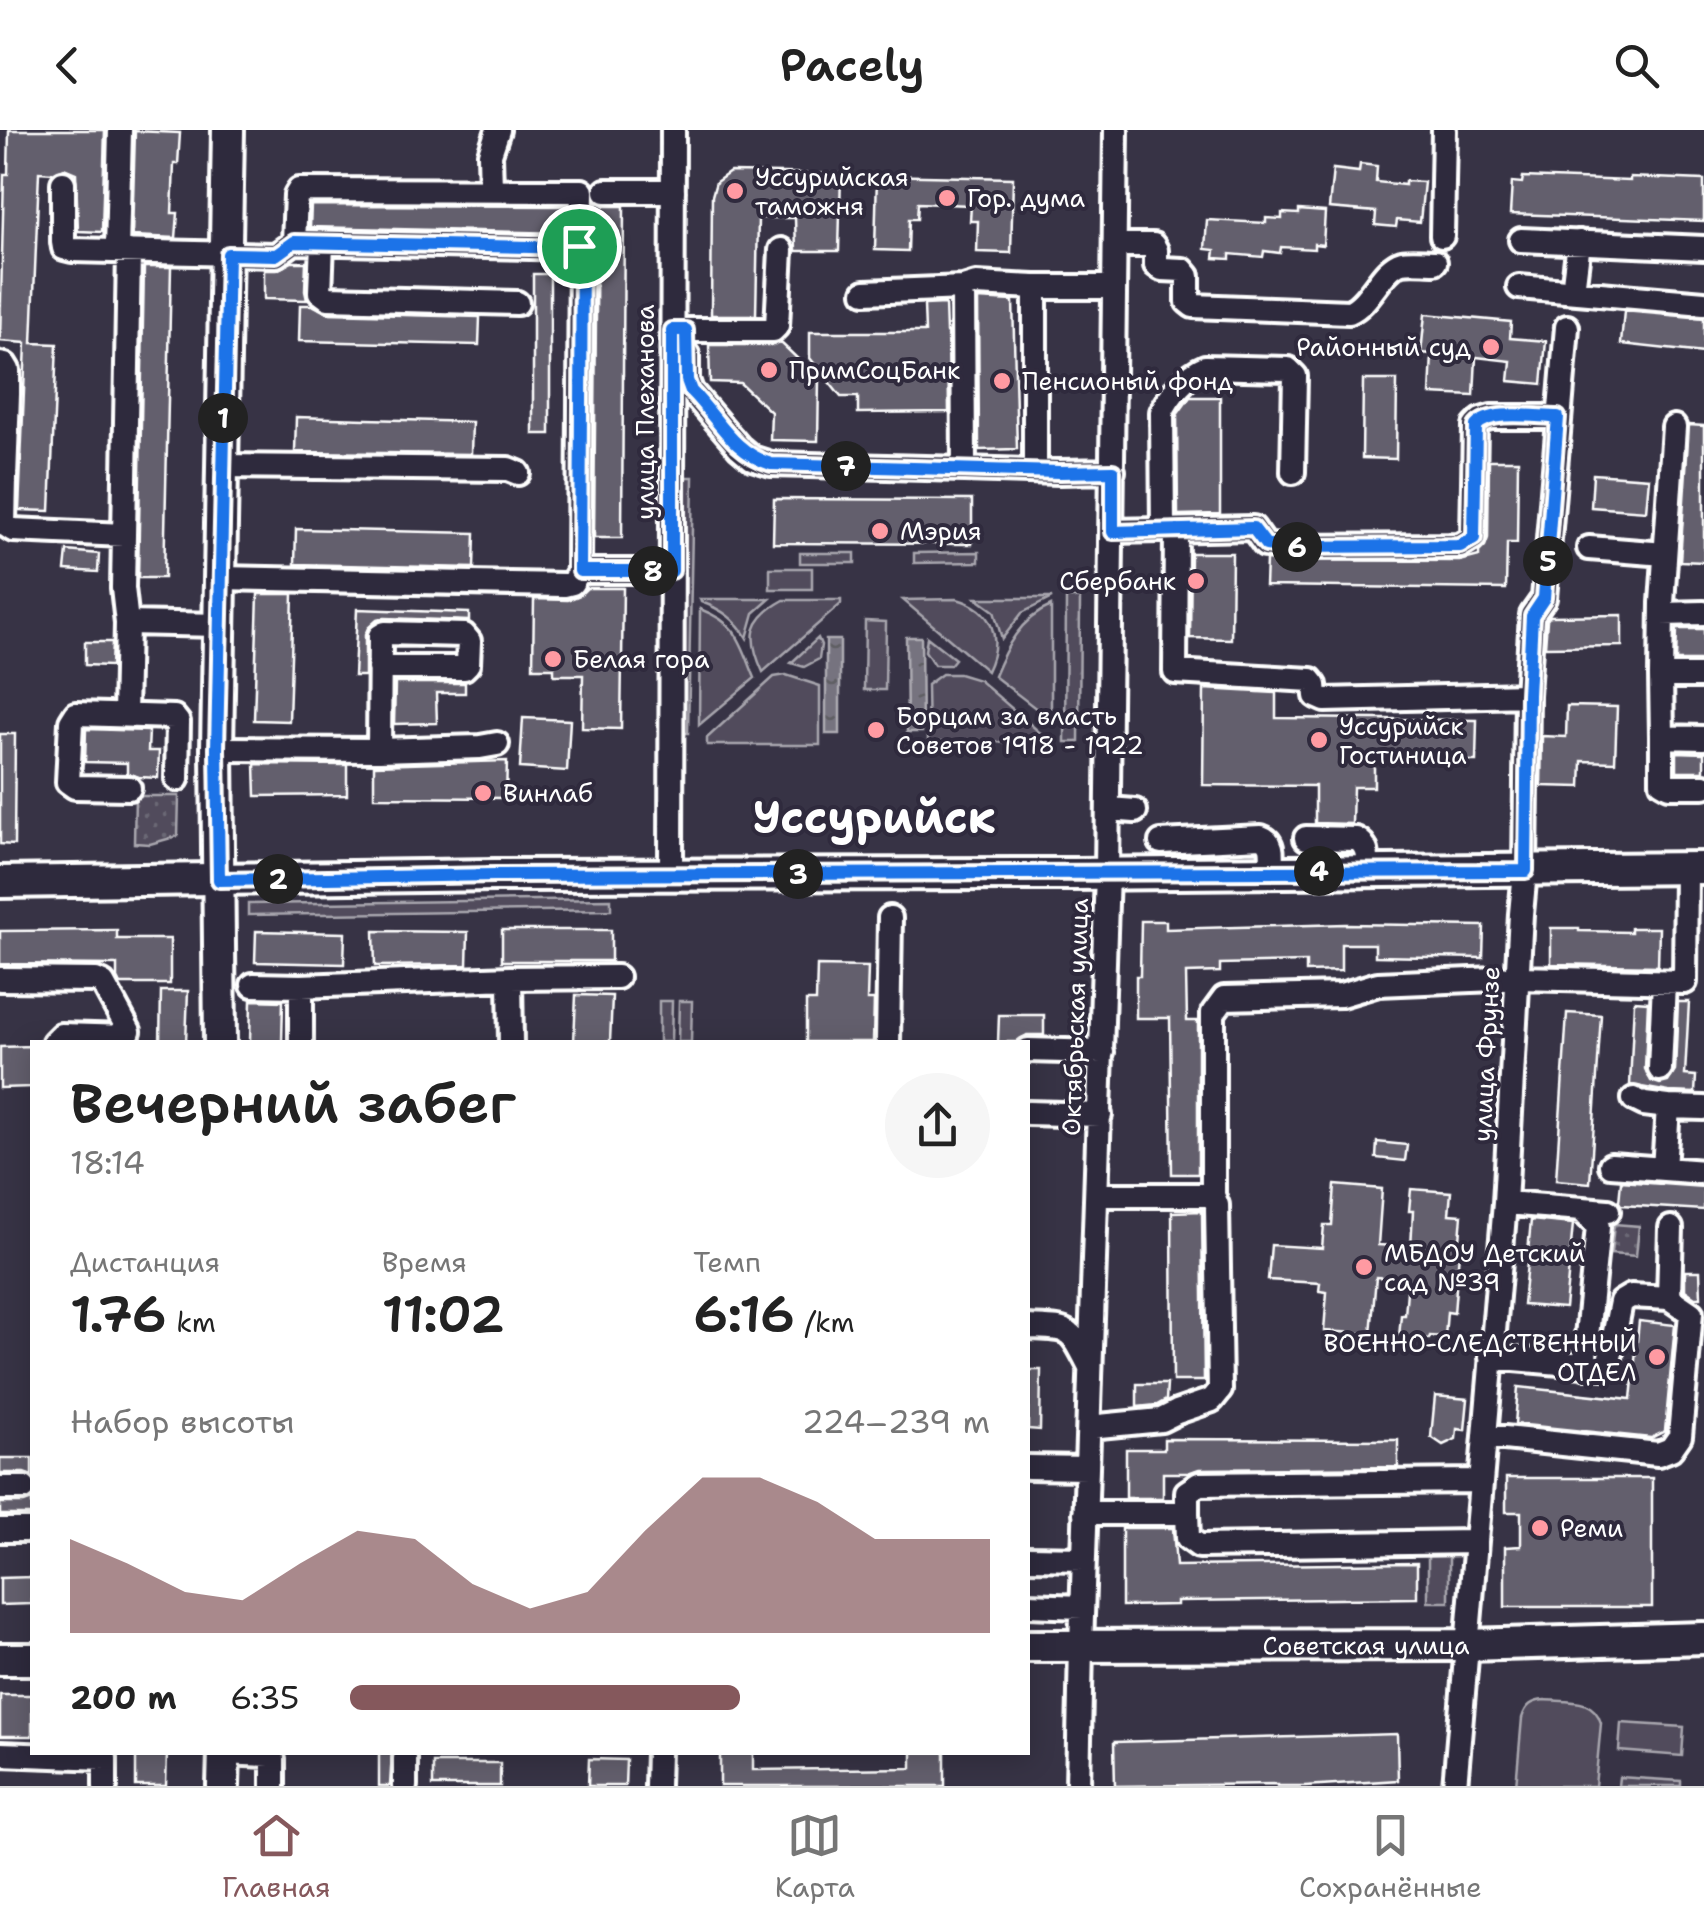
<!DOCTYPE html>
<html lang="ru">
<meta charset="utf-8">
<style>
:root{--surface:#fff;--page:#f6f6f6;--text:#222;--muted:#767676;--line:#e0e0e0;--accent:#85585c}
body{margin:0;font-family:"Shantell Sans",sans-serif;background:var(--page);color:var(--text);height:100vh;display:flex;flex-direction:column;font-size:38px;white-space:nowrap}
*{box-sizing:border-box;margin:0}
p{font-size:32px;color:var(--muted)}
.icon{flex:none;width:55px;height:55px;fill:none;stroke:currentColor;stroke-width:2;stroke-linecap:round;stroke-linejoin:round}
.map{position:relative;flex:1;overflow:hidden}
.panel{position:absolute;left:30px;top:910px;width:1000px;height:715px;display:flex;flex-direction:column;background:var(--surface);border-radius:0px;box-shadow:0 5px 25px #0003}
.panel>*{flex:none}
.pin{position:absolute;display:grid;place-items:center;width:85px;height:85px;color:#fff;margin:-42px;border:5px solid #fff;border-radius:50%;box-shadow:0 2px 10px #0007}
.km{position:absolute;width:50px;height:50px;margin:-25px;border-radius:50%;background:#222;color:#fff;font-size:28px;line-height:50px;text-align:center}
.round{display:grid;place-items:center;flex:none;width:105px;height:105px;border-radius:52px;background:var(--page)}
.head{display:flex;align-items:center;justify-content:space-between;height:170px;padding:0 40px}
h1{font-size:55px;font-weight:600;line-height:75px}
.stats{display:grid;grid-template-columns:repeat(3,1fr);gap:15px;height:170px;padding:10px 40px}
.stats div{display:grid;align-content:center}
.stats b{font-size:50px;font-weight:600}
.stats small{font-size:28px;font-weight:400}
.stats p{font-size:28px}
.chart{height:280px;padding:20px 40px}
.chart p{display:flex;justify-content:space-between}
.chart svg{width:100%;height:180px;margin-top:10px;fill:var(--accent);opacity:.7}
ul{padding:0 40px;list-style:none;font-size:32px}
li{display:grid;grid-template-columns:160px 120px 1fr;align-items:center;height:75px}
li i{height:25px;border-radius:12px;background:var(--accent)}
header{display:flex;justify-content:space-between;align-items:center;height:130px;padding:0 40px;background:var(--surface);font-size:45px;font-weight:600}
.dock{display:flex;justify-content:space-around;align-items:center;height:140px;border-top:2px solid var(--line);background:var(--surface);font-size:28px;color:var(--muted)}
.dock a{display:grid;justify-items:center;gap:5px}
.dock .selected{color:var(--accent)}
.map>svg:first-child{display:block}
</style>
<header><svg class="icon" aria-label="back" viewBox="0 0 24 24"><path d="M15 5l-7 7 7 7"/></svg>Pacely<svg class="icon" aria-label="search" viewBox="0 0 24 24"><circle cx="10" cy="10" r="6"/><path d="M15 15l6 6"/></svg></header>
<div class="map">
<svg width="1704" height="1656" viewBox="0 0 1704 1656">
<defs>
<pattern id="forest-firs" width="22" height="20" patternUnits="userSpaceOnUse" patternTransform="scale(2.5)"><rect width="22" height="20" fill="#514c5c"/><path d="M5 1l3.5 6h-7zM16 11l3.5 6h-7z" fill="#6b6774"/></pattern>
<pattern id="park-dots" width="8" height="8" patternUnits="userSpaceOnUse" patternTransform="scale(2.5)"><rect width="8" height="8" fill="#514c5c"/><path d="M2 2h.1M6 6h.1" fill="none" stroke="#6b6774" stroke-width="1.8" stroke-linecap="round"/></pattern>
<pattern id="water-ripples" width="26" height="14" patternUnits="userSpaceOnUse" patternTransform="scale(2.5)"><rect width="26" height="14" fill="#76737f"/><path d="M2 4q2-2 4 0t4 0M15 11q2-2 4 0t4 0" fill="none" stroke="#5f5e63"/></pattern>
</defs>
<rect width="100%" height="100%" fill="#373345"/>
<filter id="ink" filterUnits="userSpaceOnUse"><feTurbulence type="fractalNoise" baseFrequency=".01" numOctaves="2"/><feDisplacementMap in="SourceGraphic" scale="20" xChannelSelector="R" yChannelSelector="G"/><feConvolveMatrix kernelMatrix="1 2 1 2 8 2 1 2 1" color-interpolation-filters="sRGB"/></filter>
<g filter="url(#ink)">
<!-- grass -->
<path fill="#514c5c" stroke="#a8a6ae" stroke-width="2.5" d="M979 422V432L914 433V423Z
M800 423H855V433H800Z
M770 438H812V459H770Z
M976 468H1052L1022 483 1002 509 994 481Z
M700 469H770L754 483 747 508C736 489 721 479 701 472Z
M957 469C993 479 1003 508 987 541L903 470Z
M784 470H841V474L763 542C747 507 749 489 784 470Z
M1051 476V590L994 546C1006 517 1020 489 1051 476Z
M700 479C739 494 740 512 755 548L699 595Z
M865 491 886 492 885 560H864Z
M927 507 955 529 950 535H934L925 521Z
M818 508 821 515 819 529 804 537 791 533Z
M942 544H959L979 550 1052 613 928 611 927 555Z
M786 545 820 556V615H707V608L774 547Z
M611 769V780L248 785V774Z
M659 871H672L671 912H659Z
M679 871H692L691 912H678Z
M1428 1419H1449V1472H1428Z
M1545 1570C1568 1572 1594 1567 1601 1593L1595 1656H1516L1522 1588C1526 1575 1532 1571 1545 1570Z
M1621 1593 1684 1597 1682 1626 1619 1621Z
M1619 1647 1681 1651V1656H1618Z"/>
<!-- forest -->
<path fill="url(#forest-firs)" stroke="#a8a6ae" stroke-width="2.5" d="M679 347H693L688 603H674Z
M1066 468H1080L1079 612H1065Z"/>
<!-- park -->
<path fill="url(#park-dots)" stroke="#a8a6ae" stroke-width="2.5" d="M135 666H179L178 706 150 714 134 713Z
M1614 1094 1639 1096 1636 1126 1611 1124Z"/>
<!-- water -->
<path fill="url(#water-ripples)" stroke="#adabb2" stroke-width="2.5" d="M906 507H921L922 602H907Z
M826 510H840V604H826Z"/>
<!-- building -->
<path fill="#635f6d" stroke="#fff" stroke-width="2.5" d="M9 0H105L102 102 78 101 76 43 64 38 53 43 39 42 32 213 57 214 50 381 19 380 26 213 0 211 4 44H8Z
M135 1 180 3 178 34H174L172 83H178L176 108 132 106Z
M1360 34 1377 36 1376 52 1405 55V51L1424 52 1420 92 1397 90 1396 97 1375 95 1376 82 1329 78 1333 39 1359 42Z
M730 42 841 44 839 121H796L795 88H758L756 185H711L712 66 716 52Z
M877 45 1013 48 1011 123 977 122 978 91H970L971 75 918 73 917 89H909L908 121 875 120Z
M1523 47 1630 51V47L1704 50V91L1510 84 1512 52 1522 53Z
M597 72 605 76H624L622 408H594Z
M311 75 567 76 566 103 310 97Z
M1299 80 1325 82 1323 115 1314 114V119L1281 117 1280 123 1264 121 1263 127 1230 124V129L1214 128 1215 120 1205 119 1207 90 1266 93V88L1282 89V83L1299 84Z
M292 132H306L305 161 307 170 264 169V140H277Z
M144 137H171L164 448H138Z
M533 144H550V304H533Z
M978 169 1013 171 1017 319 979 320Z
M945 174 946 202H948L949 282 858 283V267H841L810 228V202H925L924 175Z
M300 175H312L328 183 480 187 479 215 299 211Z
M1624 181 1704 188V223L1621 214Z
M1425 184 1511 192 1510 208 1546 211 1542 254 1509 251 1511 231 1476 227 1474 266 1430 264 1432 224 1421 223Z
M780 212 819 249 818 311 770 310 771 282 740 253 710 252 709 215H773Z
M1363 250H1397L1396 329 1362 328Z
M1190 267H1220V384L1178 385 1177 285Z
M296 287 472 292 471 324 295 322Z
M1689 295 1704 296V432L1680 431Z
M1489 330H1518L1517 413H1507L1506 459 1265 456 1266 430 1460 431 1479 426V422L1485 416 1488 408Z
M1593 344 1649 348 1646 381 1591 377Z
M774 369 972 370V414L773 413Z
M296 399 475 403 474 438 295 434Z
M67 421 99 424 98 442 65 440Z
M1191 423H1232L1231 509 1190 508Z
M587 458H623L621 599 582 598 583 545H554V538H533L534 469 568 470 580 465Z
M258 464H293L289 591 254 590Z
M357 479 469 483V491L385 488 377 490 368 498 365 505V546H354Z
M1622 485V516L1545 517 1547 490 1550 486Z
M1677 499H1704V531H1676Z
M85 512H112L111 536 85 535Z
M395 553H465V563H436L437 593 394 594Z
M1204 559 1276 563V588L1477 590 1476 631 1374 630V657H1353L1352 694 1315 693V656L1203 655Z
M1567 576 1617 577 1615 632 1582 631 1581 657 1541 656 1542 606 1566 607Z
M523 588 570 590 567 641 520 638Z
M86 599 149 601 148 621H159L158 648 139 647 127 643V633L85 632Z
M0 604H15L14 715 0 714Z
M1677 622 1704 623V641H1677Z
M507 631 506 668 374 667V635Z
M255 634 347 635V665L256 666Z
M1141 791H1166V799L1346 794 1484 796 1483 828 1375 826V814H1341V841L1306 842V832L1220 834V842L1186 843 1187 891H1198V1044H1172L1170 888H1136V846H1140Z
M1551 798H1579V801L1631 802V798H1659L1658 836 1551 834Z
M117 800V809H170V854H120L117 848V835L0 834V801Z
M502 800H611V831H502Z
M256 801 345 803 344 834 255 832Z
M374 801 468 802 467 835 375 836Z
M817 836 868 837 867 870H874L873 912H806V871H816Z
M161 861H188L186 912H160Z
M576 865 612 866 610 912H574Z
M251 870 283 871 282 912H250Z
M1634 871 1648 872 1645 939 1651 951 1660 954 1668 952 1675 941 1678 872H1689L1685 945 1696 946 1695 963 1669 962 1630 955Z
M1567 883 1601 885 1590 1053 1556 1050Z
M999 885H1044V905H1027L1016 912H998Z
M32 916V957L0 958V917Z
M1377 1012 1407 1015 1405 1031 1376 1028Z
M1621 1051 1704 1057V1080L1621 1075 1619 1072Z
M1335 1055 1382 1059 1378 1115 1411 1117 1413 1081H1409L1411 1059 1451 1062 1449 1084 1462 1085 1454 1183 1447 1182 1445 1207 1430 1206 1429 1209 1399 1207 1401 1185H1405L1408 1149 1376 1147 1371 1204 1324 1201 1327 1162 1319 1161 1320 1153 1268 1150 1271 1115 1322 1118 1324 1095H1332Z
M1202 1081 1204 1251H1173L1172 1082Z
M1531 1090 1573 1094 1565 1178 1523 1175Z
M1685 1141H1700L1701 1167H1695L1685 1160Z
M1639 1191 1675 1195 1665 1301 1651 1308 1515 1294 1518 1257 1631 1269Z
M1028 1240H1041L1040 1300 1028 1299Z
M1137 1254H1167L1166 1270 1157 1275 1137 1277Z
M1435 1266 1468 1269 1465 1300 1457 1299 1456 1309 1443 1315 1431 1307Z
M1164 1309 1398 1310V1337L1199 1339 1188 1343H1163V1368H1126V1319H1164Z
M0 1328H32V1346L24 1343H0Z
M1506 1348H1652V1477H1505V1417L1521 1416V1382H1506Z
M32 1370V1385H0V1373H24Z
M1122 1398H1173L1176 1436 1417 1433V1468L1177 1471V1475L1122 1476Z
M32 1447V1474L0 1475V1448Z
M0 1565H32V1606H0Z
M1397 1604 1398 1650 1305 1656H1278V1654L1115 1656 1114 1612Z
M136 1622H167L166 1656H136Z
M379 1622H392L390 1656H379Z
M720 1622H753V1640L912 1638V1622H945V1656H720Z
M589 1629 626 1630 625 1656H588Z
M433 1633H500V1656H433Z"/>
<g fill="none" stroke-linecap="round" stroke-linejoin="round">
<defs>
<path id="minor" d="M63 53V112L64 118 72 120 276 125 294 112 574 118 579 116 581 112 582 61 299 60 296 65 294 112
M491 60 490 24 498 0
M606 61H673
M1442 106 1444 0
M1521 110 1704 118
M322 113 320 162 328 168 517 173
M1115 115H1153L1156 120V135L1162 139 1183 140 1188 146V172L1193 176 1349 182C1371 173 1381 138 1402 132 1412 130 1425 132 1435 132
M117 121 120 0
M1519 157 1704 173
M1573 161 1579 112
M865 162 963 158
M686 200H773L777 196 781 120
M687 225V250L691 261 739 317 752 328 771 334 964 339 963 158 976 154 1035 157H1114
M0 234 5 235 8 240V264H0
M1674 297 1662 473 1661 546H1704
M222 336 508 339 518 343
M964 339 1059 342 1113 341
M1035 341V157
M5 347 4 394 13 400 124 405 129 121
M0 351 5 347 8 264
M1163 400 1162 282C1168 266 1188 244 1205 237L1288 239 1295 246 1293 342
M1176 400 1175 542 1311 550 1315 555 1316 566 1325 570 1527 565
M1113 401 1253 398 1265 415 1280 417 1460 416 1473 408 1475 296 1481 290 1491 287H1558
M124 405 123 458 127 493 125 585
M1589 418 1665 424
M579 441 581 112
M221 448 564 455 572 453 579 441H672
M1662 484 1704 483
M127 493 220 495
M1661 546 1662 607
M1704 608 1662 607V652L1669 656H1704
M217 619 379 620 480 617 497 614
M379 620 380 506 385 503 464 505 469 511 468 534 464 538H379
M129 658 75 657 68 652 71 592 76 584 174 587 178 592 177 649
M1109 679 1135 681
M1306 708 1356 709C1369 715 1367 728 1367 741
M1161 712 1261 707C1276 712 1271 728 1271 742
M671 744 673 0
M510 848 617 847
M0 849 96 850 103 853 129 901 126 907 61 905 54 912
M253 855 301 856 510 848 511 912
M301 856V912
M888 912 890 788
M1028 920 1102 922
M1660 939 1664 852
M1634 969 1644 974 1668 977
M1028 983 1100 985
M1611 1035 1704 1042
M1664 1039 1668 977 1704 978
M1213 1065V883L1224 868 1341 865 1378 854 1519 848 1685 852 1686 738
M1505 1073 1608 1081
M1581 1079 1598 1097 1584 1236
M1669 1168 1671 1098
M1028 1197C1071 1199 1069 1196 1089 1235
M1089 1297 1161 1290 1177 1282 1212 1270 1220 1260 1217 1075 1213 1065H1097
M1485 1306 1658 1324 1671 1319 1680 1306 1691 1183 1669 1168 1631 1166 1621 1172 1609 1232 1606 1237 1491 1227
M1028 1337 1087 1338
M0 1358H24
M1085 1383H1187L1188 1408 1199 1416 1475 1412
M1187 1383V1362L1199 1354 1480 1351
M0 1400H32
M1028 1428 1084 1429
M1028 1475 1082 1477
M224 1623 270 1625 273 1629V1656
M0 1624 105 1628V1656
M405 1656V1629
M657 1656 658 1622
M1078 1656 1081 1516 1107 743 1116 0
M1455 1656 1505 1073 1521 784 1525 741 1527 565 1532 485 1544 468 1567 197"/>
<g id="major">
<path d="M0 752 495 745 1072 744 1704 738"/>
<path d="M220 912 217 619 228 0"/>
<path id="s1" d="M1028 1516 1466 1515 1704 1508"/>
<path d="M0 1529H32"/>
<path d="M223 1656 224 1622"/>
</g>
</defs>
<!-- minor casing -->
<use href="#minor" stroke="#fff" stroke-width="30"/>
<!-- major casing -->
<use href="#major" stroke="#fff" stroke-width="38"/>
<!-- minor -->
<use href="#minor" stroke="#2f2a3d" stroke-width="22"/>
<!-- major -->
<use href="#major" stroke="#2f2a3d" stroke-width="30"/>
</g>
</g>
<g fill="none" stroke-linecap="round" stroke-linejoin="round" filter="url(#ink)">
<defs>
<path id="route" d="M294 112 574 118 582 112 580 441H672V200H686L687 250 691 261C719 289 732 322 771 334L1059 342 1113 341V402L1253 398 1266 415 1280 417 1460 416 1474 408 1476 296C1491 279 1535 287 1558 287L1544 468 1532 486 1528 565 1526 741 495 745 219 750 217 619 228 124 276 125Z"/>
</defs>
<!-- route casing -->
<use href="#route" stroke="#fff" stroke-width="20"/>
<!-- route -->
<use href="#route" stroke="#1a73e8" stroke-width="12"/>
</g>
<!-- markers -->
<g fill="#ff9aa2" stroke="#2f2a3d" stroke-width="4">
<circle cx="735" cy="61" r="10"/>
<circle cx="947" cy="68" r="10"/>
<circle cx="1491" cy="217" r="10"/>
<circle cx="769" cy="240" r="10"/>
<circle cx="1002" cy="251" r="10"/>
<circle cx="880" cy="401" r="10"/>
<circle cx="1196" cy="451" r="10"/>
<circle cx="553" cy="529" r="10"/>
<circle cx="876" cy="600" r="10"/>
<circle cx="1319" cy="610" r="10"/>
<circle cx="483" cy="663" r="10"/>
<circle cx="1364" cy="1137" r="10"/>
<circle cx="1657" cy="1227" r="10"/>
<circle cx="1540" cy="1398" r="10"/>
</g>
<g text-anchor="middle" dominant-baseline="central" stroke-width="8" stroke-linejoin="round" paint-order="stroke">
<!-- poi labels -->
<g font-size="25" fill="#fff" stroke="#2f2a3d" text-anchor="start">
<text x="755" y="47">Уссурийская<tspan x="755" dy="29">таможня</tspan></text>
<text x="967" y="68">Гор. дума</text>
<text x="1471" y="217" text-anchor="end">Районный суд</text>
<text x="789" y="240">ПримСоцБанк</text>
<text x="1022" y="251">Пенсионый фонд</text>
<text x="900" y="401">Мэрия</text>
<text x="1176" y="451" text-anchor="end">Сбербанк</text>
<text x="573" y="529">Белая гора</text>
<text x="896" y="586">Борцам за власть<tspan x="896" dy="29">Советов 1918 - 1922</tspan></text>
<text x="1339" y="596">Уссурийск<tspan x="1339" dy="29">Гостиница</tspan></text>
<text x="503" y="663">Винлаб</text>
<text x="1384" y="1123">МБДОУ Детский<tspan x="1384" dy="29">сад №39</tspan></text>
<text x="1637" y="1213" text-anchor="end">ВОЕННО-СЛЕДСТВЕННЫЙ<tspan x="1637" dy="29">ОТДЕЛ</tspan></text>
<text x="1560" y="1398">Реми</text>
</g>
<!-- street labels -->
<g font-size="25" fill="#fff" stroke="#2f2a3d">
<text transform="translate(645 282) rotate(-90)">улица Плеханова</text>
<text transform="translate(1075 887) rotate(-88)">Октябрьская улица</text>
<text transform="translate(1486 924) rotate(-87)">улица Фрунзе</text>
<text stroke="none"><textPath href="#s1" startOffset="338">Советская улица</textPath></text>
</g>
<!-- town labels -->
<g font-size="45" font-weight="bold" fill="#fff" stroke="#2f2a3d">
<text x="874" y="687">Уссурийск</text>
</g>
</g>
</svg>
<div class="pin" style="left:579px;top:116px;background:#1e9e55"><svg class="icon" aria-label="arrive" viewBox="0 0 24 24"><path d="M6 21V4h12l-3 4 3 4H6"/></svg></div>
<b class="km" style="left:223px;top:288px">1</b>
<b class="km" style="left:278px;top:749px">2</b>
<b class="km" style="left:798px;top:744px">3</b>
<b class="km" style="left:1319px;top:741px">4</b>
<b class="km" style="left:1548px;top:431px">5</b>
<b class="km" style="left:1297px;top:417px">6</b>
<b class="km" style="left:846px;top:336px">7</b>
<b class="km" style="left:653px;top:441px">8</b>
<section class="panel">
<div class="head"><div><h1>Вечерний забег</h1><p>18:14</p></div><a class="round"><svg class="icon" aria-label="share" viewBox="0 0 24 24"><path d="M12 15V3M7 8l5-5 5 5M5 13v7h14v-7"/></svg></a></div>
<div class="stats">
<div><p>Дистанция</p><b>1.76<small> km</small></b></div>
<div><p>Время</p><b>11:02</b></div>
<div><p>Темп</p><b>6:16<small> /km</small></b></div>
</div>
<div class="chart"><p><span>Набор высоты</span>224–239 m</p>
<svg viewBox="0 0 160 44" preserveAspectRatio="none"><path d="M0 44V21L10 27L20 34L30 36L40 27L50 19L60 21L70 32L80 38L90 34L100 19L110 6L120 6L130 12L140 21L150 21L160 21V44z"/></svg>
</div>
<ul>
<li><b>200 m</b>6:35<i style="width:61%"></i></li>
</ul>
</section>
</div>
<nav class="dock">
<a class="selected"><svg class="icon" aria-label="home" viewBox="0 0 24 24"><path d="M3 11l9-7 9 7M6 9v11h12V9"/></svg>Главная</a>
<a><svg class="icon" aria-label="map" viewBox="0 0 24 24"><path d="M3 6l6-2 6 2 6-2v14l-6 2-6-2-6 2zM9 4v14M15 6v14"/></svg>Карта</a>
<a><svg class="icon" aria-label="saved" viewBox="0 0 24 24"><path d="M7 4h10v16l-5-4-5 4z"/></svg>Сохранённые</a>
</nav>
